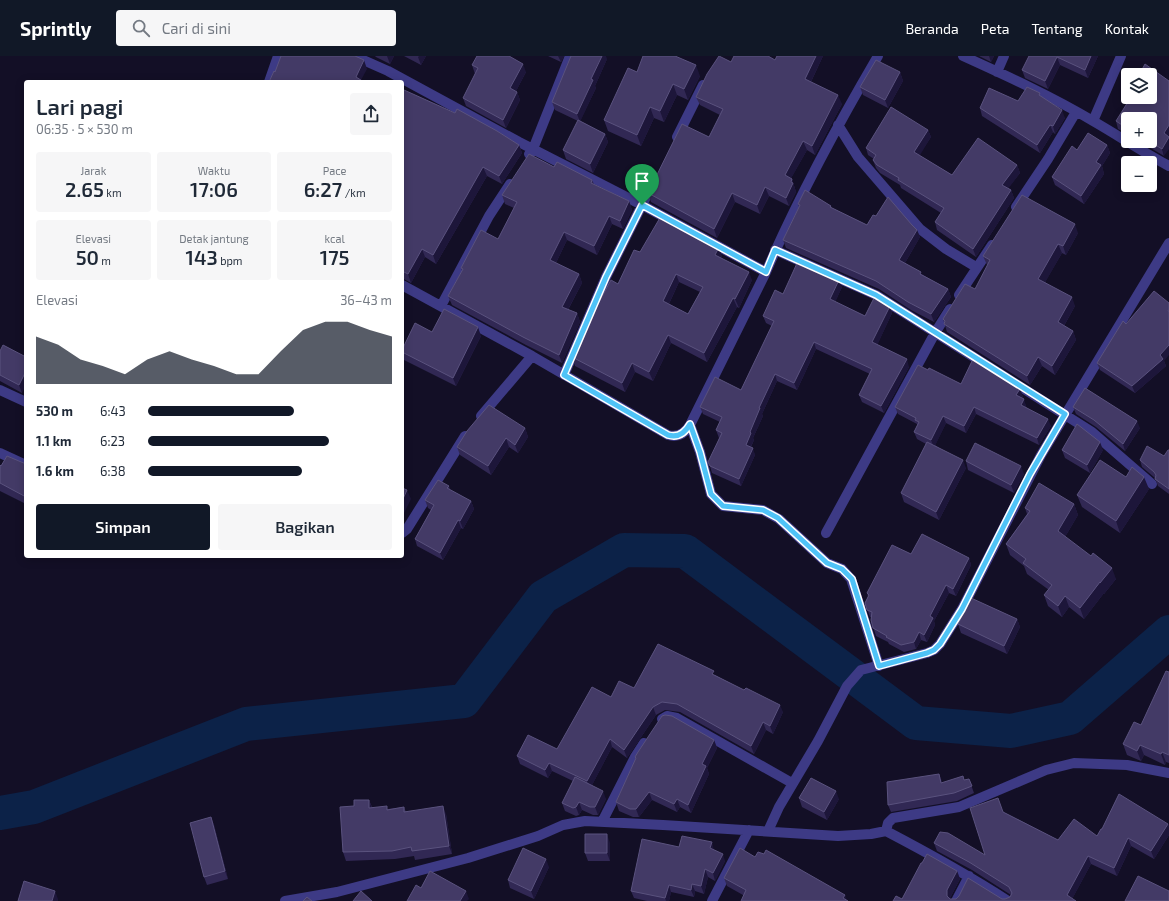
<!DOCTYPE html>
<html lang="id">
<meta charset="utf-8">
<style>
:root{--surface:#fff;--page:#f6f6f7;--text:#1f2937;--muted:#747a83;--accent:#111827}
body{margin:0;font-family:"Exo 2",sans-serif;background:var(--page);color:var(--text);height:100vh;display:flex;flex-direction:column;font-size:15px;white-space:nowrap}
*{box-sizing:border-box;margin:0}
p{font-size:13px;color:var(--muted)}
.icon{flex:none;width:22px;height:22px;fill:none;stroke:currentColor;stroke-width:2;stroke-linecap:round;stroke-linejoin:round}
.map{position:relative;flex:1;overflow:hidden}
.side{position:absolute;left:24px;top:24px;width:380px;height:478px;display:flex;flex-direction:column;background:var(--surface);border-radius:4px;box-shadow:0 2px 10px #0003}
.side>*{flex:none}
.fabs{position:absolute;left:1121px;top:12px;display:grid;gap:8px}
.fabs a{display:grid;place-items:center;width:36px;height:36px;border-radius:4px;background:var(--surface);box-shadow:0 2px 10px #0003;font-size:20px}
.pin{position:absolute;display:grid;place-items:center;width:34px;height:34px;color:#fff;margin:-41px -17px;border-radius:50% 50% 50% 0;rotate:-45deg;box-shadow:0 0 4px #0007}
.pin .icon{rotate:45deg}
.round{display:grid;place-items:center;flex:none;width:42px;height:42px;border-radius:4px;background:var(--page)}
.headline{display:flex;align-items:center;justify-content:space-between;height:68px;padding:0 12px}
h1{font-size:22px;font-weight:600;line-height:30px}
.stats{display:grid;grid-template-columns:repeat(3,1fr);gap:6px;height:68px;padding:4px 12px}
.stats div{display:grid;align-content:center;border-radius:4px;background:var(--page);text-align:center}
.stats b{font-size:20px;font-weight:600}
.stats small{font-size:11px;font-weight:400}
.stats p{font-size:11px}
.chart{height:112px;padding:8px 12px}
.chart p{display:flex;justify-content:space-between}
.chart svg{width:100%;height:72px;margin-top:4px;fill:var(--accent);opacity:.7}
.button{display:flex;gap:8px;margin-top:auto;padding:8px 12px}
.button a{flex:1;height:46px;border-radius:4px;background:var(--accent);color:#fff;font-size:16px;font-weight:600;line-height:46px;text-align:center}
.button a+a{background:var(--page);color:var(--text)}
ul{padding:0 12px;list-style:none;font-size:13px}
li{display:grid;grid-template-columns:64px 48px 1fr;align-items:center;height:30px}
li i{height:10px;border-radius:5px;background:var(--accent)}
header{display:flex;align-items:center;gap:24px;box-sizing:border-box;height:56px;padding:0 20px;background:var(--accent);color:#fff}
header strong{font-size:19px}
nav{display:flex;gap:22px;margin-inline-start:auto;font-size:14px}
.search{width:280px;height:36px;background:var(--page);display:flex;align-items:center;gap:10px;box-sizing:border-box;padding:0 14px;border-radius:4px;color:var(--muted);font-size:15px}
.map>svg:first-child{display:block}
</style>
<header>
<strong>Sprintly</strong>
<div class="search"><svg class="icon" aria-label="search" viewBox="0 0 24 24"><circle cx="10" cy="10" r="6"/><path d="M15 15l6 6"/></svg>Cari di sini</div>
<nav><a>Beranda</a><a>Peta</a><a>Tentang</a><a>Kontak</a></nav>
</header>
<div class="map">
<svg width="1169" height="845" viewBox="0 0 1169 845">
<rect width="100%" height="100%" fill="#130f26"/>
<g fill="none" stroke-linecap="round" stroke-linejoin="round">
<!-- river -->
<path stroke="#0c2248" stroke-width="34" d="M0 757 34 751 246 668 464 645 543 541 624 494 685 495 916 667 1011 675 1070 662 1169 576"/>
<!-- minor -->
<path stroke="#3d3a85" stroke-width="10" d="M354 0 388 15 519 86 642 149 766 216
M963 0C1007 20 1051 40 1093 65 1119 80 1143 96 1169 110
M997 16 1004 0
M269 26 278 0
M1093 65 1121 0
M838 69 858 101 920 173 946 193 976 211
M677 81 703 29
M529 98 533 93 570 0
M1016 151 1048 103 1076 56
M775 194 876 239 1092 376 1152 428
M402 229 532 300 668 379C678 382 685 377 690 369L766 216C798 142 837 70 878 0
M959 239 992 189
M441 250 489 160 510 128
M564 319 606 221 653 127
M0 334 26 346
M481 360 532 300
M690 369 700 396 711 438 723 450 763 454 779 463 827 507 842 513 851 523 879 610
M0 397 26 409
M402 477 407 473 465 380
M826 477 935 277 950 253
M662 663 667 660 677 662 792 727
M602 766 635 701 644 687
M768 775 779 751 818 685 847 630 861 614 927 597 934 594 940 588 962 553 1041 399 1169 187
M886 775C928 797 968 819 1008 845
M285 845 337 836 468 802 538 780 563 769 585 765 663 769 838 780 871 778 886 775 888 767 893 762 959 751 1046 714 1074 707 1127 709 1169 717
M712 845 749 774
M956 845 969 820"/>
</g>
<!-- wall -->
<path fill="#312854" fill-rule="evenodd" d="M375 0H394L390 8 376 1Z
M404 0H426L421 9Z
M548 0H564L561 6Z
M823 0 811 26 842 48 815 99 807 94 791 122 792 123 796 136 789 150 769 140 760 158 735 146 717 182 651 146 648 137 709 81 720 59 700 49 696 41 731 6 775 4Z
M979 0H994L991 6Z
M1029 0H1098L1088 22 1060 9 1048 33 1025 22 1022 14Z
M607 3 595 30 596 32 580 65 605 78 608 86 593 117 566 103 563 94 578 65 555 54 552 46Z
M472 9 526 16 516 35 517 36 520 44 506 72 466 50 463 42 475 18Z
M637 16 700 20 688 44 677 39 664 66 654 62 641 90 608 75 604 64Z
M900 16 903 25 888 52 863 39 860 31Z
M402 37 519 89 522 97 502 128 487 120 436 208 425 201 411 227 402 222Z
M1041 41 1065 62 1055 78 1053 76 1040 97 982 60 980 52Z
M1150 41 1164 100 1139 85H1150L1128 63V78L1118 73 1116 65Z
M928 74 931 81 919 99 952 119 1017 109 1020 117 1008 132 1011 134 1014 142 976 201 937 174 935 166 941 157 901 132 900 129 880 117 876 112 873 104 874 103 868 99 866 92Z
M1107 89 1110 97 1102 110 1104 118 1084 148 1055 129 1052 121Z
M554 111 592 124 594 128 629 145 632 154 623 173 612 168 597 199 567 184 556 207 579 218 582 227 568 254 577 257 580 266 562 307 526 289 452 249 448 240 462 215 461 212 498 183 514 152 505 148 502 139Z
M798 148 831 150 832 152 867 169 876 160 912 169 917 174 920 181 905 207 923 219 948 233 951 241 934 266 911 254 879 233 786 192 783 184 799 151Z
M1078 177 1066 199 1062 197 1045 226 1075 250 1064 270 1073 275 1076 284 1055 319 1042 310 1030 329 947 276 943 263 975 233 988 209H987L983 200Z
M640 196 722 200 721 202 752 224 739 252 737 251 707 306 671 287 653 325 635 316 625 336 575 310 572 301 590 263 618 228ZM679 226 700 236 688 258 669 248Z
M842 231 835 246 865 260 890 250 892 257 877 289 909 311 884 357 862 346 859 339 870 318 816 293 797 334 777 325 762 358 763 360 753 382 754 384 751 391 755 399 741 430 712 417 710 410 719 382 716 374 720 366 703 358 700 351 741 334 772 270 766 267 763 260 783 238Z
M481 280 456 330 404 304 402 298V294Z
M0 295 26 301 22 337 0 325Z
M1164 305 1166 310 1135 337 1100 314 1097 307Z
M928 314 961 328 1023 340 1022 342 1026 350V351L1051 370 1039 389 976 358 966 377 946 367 935 389 966 412 939 464 904 446 901 437 926 388 917 383 914 376 917 370V368L898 358 895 351Z
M1073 351 1140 372 1125 395 1096 371 1076 358Z
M525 372 528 381 518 397 509 391 491 419 460 399 457 391Z
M1062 394H1103L1090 417 1065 402Z
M1169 394V438L1158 430 1155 422 1142 411 1140 404 1164 400Z
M966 405 1024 418 1014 437 968 414Z
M26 408V448L0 435V409L1 410Z
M1126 421 1149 433 1120 477 1082 451 1077 439Z
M449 430 450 434 471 445 474 453 463 473 461 472 443 504 417 490 415 483 431 454 428 452 425 444Z
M1074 448 1078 459 1065 481 1116 523 1104 538V537L1084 563 1069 551 1062 561 1048 550 1044 539 1049 534 1027 518 1024 510 1010 499 1006 488 1027 458 1025 452Z
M911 498 969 502 971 509 956 540 949 537 934 565 935 569 927 586 921 584 916 593 904 596 889 588 888 586 876 580 871 564V561H870L865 547 868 541 867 537Z
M1017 563 1020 571 1007 598 961 577 958 568Z
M1169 616V707L1166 706 1165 709 1144 699 1141 705 1127 699 1123 688 1141 669Z
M715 619 783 656 773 678 766 674 754 698 680 656 665 654 656 659 627 702 612 691 592 729 606 743 598 759H593L582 754 579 759 576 760 565 755 562 747 573 725 552 715 548 722 520 708 517 700 557 693 611 641 634 632Z
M714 684 717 692 707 712 709 718 691 757 680 751 677 756 652 744 639 761H633L619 755 616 746 636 704 635 701Z
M939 718 942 727 964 724 969 723 974 737 957 745 891 756 888 749Z
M799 742 839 743 827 764 802 751Z
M369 744 372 751 388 753 404 751 406 756 446 758 452 798 415 804 414 800 395 803 346 805 343 796 354 750Z
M1003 756 1058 784 1097 780 1102 773 1168 768 1169 771V779L1154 803 1131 790 1117 820 1091 808 1072 843 1076 845 902 843 957 815 960 823 950 842V843H1005L1010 841 1011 839 972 814 937 795 934 787 985 799Z
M211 761 214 769 228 823 207 829 204 821Z
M610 787V805H588L585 797Z
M679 791 714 794 725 805 715 825 708 821 704 838 695 835 694 841 671 836 669 845H647L634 842 631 835Z
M755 801 845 839H743L727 830 724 822Z
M549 811 534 843 510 832 508 824Z"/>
<!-- shaded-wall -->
<path fill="#1d163a" d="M387 0H394L390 8Z
M419 0H426L421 9 418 1Z
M558 0H564L561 6Z
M602 0H606L607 3 595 30 596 32 580 66 577 58 591 23Z
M816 0H823L808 32 805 23Z
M989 0H994L991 6Z
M1091 0H1098L1088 22 1085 14Z
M1057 1 1060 9 1048 33 1045 25Z
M364 4 367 13 360 26 356 21Z
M523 8 526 16 513 41 510 32Z
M696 9 700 20 688 44 684 33Z
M900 16 903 25 888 52 885 44Z
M673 28 677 39 664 66 660 55Z
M517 36 520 44 506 72 503 64Z
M838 39 842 48 815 99 812 90Z
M650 51 654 62 641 90 637 79Z
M1062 54 1065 62 1055 78 1053 70Z
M1050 69 1053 76 1040 97 1037 89Z
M1169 69V81L1164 77Z
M928 74 931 81 917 104 914 96Z
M605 78 608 86 593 117 590 108Z
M1169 81V93L1164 100 1162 93Z
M803 85 807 94 788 128 785 119Z
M519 89 522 97 502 128 499 120Z
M1107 89 1110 97 1102 110 1104 118 1084 148 1081 140 1096 106Z
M1017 109 1020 117 1005 137 1002 129Z
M483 111 487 120 436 208 433 199Z
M792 123 796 136 789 150 786 142Z
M765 131 769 140 760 158 757 149Z
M1011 134 1014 142 976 201 973 193Z
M732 137 735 146 717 182 714 173Z
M629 145 632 154 623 173 620 165Z
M609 160 612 168 597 199 594 190Z
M1075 168 1078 177 1066 199 1063 190Z
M917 174 920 181 902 212 899 204Z
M564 176 567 184 553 213 550 204Z
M1058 188 1062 197 1042 232 1038 223Z
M719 191 722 200 719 208 715 199Z
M422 193 425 201 411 227 408 218Z
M749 216 752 224 739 252 735 243Z
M579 218 582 227 565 259 562 251Z
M676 218 679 226 666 254 663 245Z
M839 224 842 231 833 251 830 243Z
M948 233 951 241 934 266 931 258Z
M1072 241 1075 250 1061 275 1058 266Z
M733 242 737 251 707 306 704 297Z
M890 250 892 257 875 294 872 286Z
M577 257 580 266 562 307 559 299Z
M478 271 481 280 456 330 453 322Z
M1073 275 1076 284 1055 319 1052 310Z
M668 279 671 287 653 325 649 316Z
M814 286 816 293 797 334 794 327Z
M1169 289V299L1164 305 1166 310 1135 337 1132 330 1160 299Z
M1038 301 1042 310 1030 329 1027 320Z
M907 303 909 311 884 357 881 350Z
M632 307 635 316 625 336 622 327Z
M26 315V329L22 337 19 329Z
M775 318 777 325 762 358 763 360 753 382 754 384 748 396 746 389 750 376 759 352Z
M1020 333 1023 340 1019 346 1016 339Z
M1024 343 1026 350 1023 356 1021 349Z
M974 351 976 358 966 377 964 370Z
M943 360 946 367 934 392 931 384Z
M1048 363 1051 370 1039 389 1037 382Z
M1137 365 1140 372 1125 395 1123 388Z
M525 372 528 381 518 397 515 389Z
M506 382 509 391 491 419 488 410Z
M1100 386 1103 394 1090 417 1087 409Z
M753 392 755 399 741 430 739 423Z
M963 404 966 412 939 464 936 456Z
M1021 410 1024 418 1014 437 1011 429Z
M1144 421 1149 433 1120 477 1116 465Z
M407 434 411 443 402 461V445Z
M471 445 474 453 463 473 460 465Z
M1074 448 1078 459 1062 486 1058 475Z
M458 464 461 472 443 504 440 497Z
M969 502 971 509 956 540 953 533Z
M1112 512 1116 523 1104 538 1100 527Z
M1100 526 1104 537 1084 563 1080 552Z
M946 529 949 537 934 565 935 569 927 586 924 579 930 560Z
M1065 540 1069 551 1062 561 1058 550Z
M1017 563 1020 571 1007 598 1004 590Z
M919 576 921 584 916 593 914 586Z
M780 649 783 656 773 678 770 670Z
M653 651 656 659 627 702 624 694Z
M763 666 766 674 754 698 751 690Z
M610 683 612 691 590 733 587 725Z
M714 684 717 692 707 712 709 718 691 757 688 749 702 708Z
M1140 689 1144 699 1141 705 1137 695Z
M1162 696 1166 706 1165 709 1161 698Z
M549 707 552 715 548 722 545 714Z
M939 718 942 725 943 735 941 727Z
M603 735 606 743 598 759 595 751Z
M836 735 839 743 827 764 824 756Z
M649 736 652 744 639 761 636 753Z
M677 743 680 751 677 756 674 748Z
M369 744 372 752H369Z
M579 746 582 754 579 759 576 751Z
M443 750 446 758 452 798 449 790Z
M211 761 214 769 228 823 225 815Z
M1168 768 1169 771V779L1154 803 1151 795Z
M607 778 610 787V805L607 797Z
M1128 782 1131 790 1117 820 1114 812Z
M712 786 714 794 710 792Z
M723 798 725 805 715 825 713 817Z
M1088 800 1091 808 1071 845 1067 839Z
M546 803 549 811 534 843 531 835Z
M705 813 708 821 704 838 701 830Z
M957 815 960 823 950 842 947 840V834Z
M692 828 695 835 694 841 691 834Z
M669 829 671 836 669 845H666L665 842Z
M55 835 58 843V845H52Z
M466 835 469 843 467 845H460Z
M845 839 847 845 843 842Z"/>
<!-- building -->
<path fill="#433a66" stroke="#5a527e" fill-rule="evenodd" d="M281 0H355L364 4 356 21 364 26H269L274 15 275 16Z
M477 0H509L523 8 510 32 517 36 503 64 463 42 478 12 472 9Z
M571 0H602L591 23 593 24 577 58 552 46Z
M643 0H675L696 9 684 33 673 28 660 55 650 51 637 79 604 64 628 12 637 16Z
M719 0 731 6 734 0H768L775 4 777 0H816L805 23 838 39 812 90 803 85 785 119 792 123 791 126 793 127 786 142 765 131 757 149 732 137 714 173 648 137 682 68 709 81 723 53 696 41 707 18Z
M1029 0H1091L1085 14 1057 1 1045 25 1022 14Z
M876 4 900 16 885 44 860 31Z
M1145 8 1169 25V69L1164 77 1169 81 1162 93 1149 85H1150V63H1128V73L1116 65 1131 41H1150V19H1139Z
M1027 31 1040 37 1039 39 1062 54 1053 70 1050 69 1037 89 980 52 989 32 1018 45Z
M404 34 455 57 457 53 497 75 519 89 499 120 483 111 433 199 422 193 408 218 402 215V37Z
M891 51 928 74 914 96 952 119 978 82 1017 109 1002 129 1011 134 973 193 935 166 944 152 898 124 899 122 877 109 873 104 876 99 866 92Z
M578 64 605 78 590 108 563 94Z
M1088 77 1107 89 1096 106 1101 109 1081 140 1052 121 1072 90 1077 94Z
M529 98 554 111 557 106 592 124 591 127 629 145 620 165 609 160 594 190 564 176 550 204 579 218 562 251 577 257 559 299 523 281 448 240 463 213 461 212 481 174 498 183 517 146 502 139Z
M805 134 831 150 830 151 867 169 873 159 876 160 888 141 912 169 917 174 899 204 921 216 920 218 948 233 931 258 908 246 876 225 783 184 800 149 798 148Z
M1022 139 1075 168 1063 190 1058 188 1038 223 1072 241 1058 266 1073 275 1052 310 1038 301 1027 320 944 268 945 265 943 263 965 228 975 233 990 204 983 200Z
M661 160 719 191 715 199 749 216 735 243 733 242 704 297 668 279 649 316 632 307 622 327 572 301 588 263H590L611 224 618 228 634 194 640 196ZM676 218 703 231 688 258 663 245Z
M798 205 839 224 830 243 865 260 875 240 890 250 872 286 907 303 881 350 859 339 872 313 814 286 794 327 775 318 759 352H760L750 376 751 377 746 389 753 392 739 423 710 410 708 406 722 377 716 374 722 361 700 351 715 321 741 334 774 265 763 260 775 234 783 238Z
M1154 235 1169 247V253L1168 255H1169V289L1160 299 1163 303 1132 330 1097 307 1123 265 1126 268Z
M444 253 478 271 453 322 402 296V294L415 267 432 276Z
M3 289 26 301V315L19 329 0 319V295Z
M973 303 1020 333 1016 339 1024 343 1021 349 1048 363 1037 382 974 351 964 370 943 360 931 384 914 376 919 366 915 364 916 362 895 351 918 309 928 314 929 312 961 328Z
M1085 332 1137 365 1123 388 1094 364 1073 351Z
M489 349 525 372 515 389 506 382 488 410 457 391 467 375Z
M1077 368 1100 386 1087 409 1062 394Z
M927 386 963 404 936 456 901 437Z
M975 387 1021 410 1011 429 966 405Z
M1147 390 1164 400 1168 394H1169V433L1155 423 1156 419 1154 416 1140 404Z
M7 400 26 408V441L0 427V409L1 410Z
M1100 404 1126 421 1132 411 1144 421 1116 465 1077 439Z
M438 424 449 430 447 432 471 445 460 465 458 464 440 497 415 483 434 449 425 444Z
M1039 427 1074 448 1058 475 1091 500 1093 497 1112 512 1100 527V526L1080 552 1065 540 1058 550 1044 539 1052 529 1023 507 1026 503 1006 488 1030 455 1025 452Z
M402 432 407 434 402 445Z
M922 478 969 502 953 533 946 529 930 560 933 562 924 579 919 576 914 586 901 589 886 581 887 580 873 572 871 564 872 556 867 554 865 547 869 539 867 537 892 489 911 498Z
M971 542 1017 563 1004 590 958 568Z
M658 588 714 615 712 618 744 634 746 632 780 649 770 670 763 666 751 690 677 648 662 646 653 651 624 694 610 683 587 725 549 707 545 714 517 700 528 679 557 693 592 631 611 641 619 625 634 632Z
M1166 615 1169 616V699L1162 696 1161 698 1140 689 1137 695 1123 688 1134 666 1141 669Z
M665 659 672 660 714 684 702 708 706 710 688 749 677 743 674 748 649 736 636 753H630L616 746 636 702 635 701 638 696 662 660Z
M939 718 941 727 963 720 964 724 969 723 972 730 954 737 888 749 887 726Z
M575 721 603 735 595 751H590L579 746 576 751 573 752 562 747Z
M811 722 836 735 824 756 799 742Z
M1119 738 1168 768 1151 795 1128 782 1114 812 1088 800 1067 839 1076 845H893L896 840 902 843 921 807H922L927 798 957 815 947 834V840L950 843H956L959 840 968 822 1002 843H1005L1010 841 1012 837 1009 831 969 806 934 787 940 776 948 777 985 799 970 752 998 742 1003 756 1058 784 1074 763 1097 780 1101 773H1102Z
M354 744H369V752L387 750V754L404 751V756L443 750 449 790 412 795 411 791 392 795 343 796 340 751 354 750Z
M211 761 225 815 204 821 190 767Z
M585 778H607V797H585Z
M682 780 712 786 710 792 723 798 713 817 705 813 701 830 692 828 691 834 669 829 665 842 631 835 642 783 679 791Z
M523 792 546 803 531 835 508 824Z
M740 792 755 801 758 796 764 798 766 794 845 839 843 842 848 845H741L746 834 724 822Z
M430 815 466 835 460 845H407L416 829 421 832Z
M1138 820 1169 835V845H1125Z
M24 825 55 835 52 845H18Z
M361 835 372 845H353Z
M307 841 312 845H303Z"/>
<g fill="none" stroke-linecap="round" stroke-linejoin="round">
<defs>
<path id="route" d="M642 149 766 216 775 194 876 239 1065 358 1030 418 962 553 940 588 934 594 927 597 879 610 852 523 842 513 827 507 778 462 763 454 723 450 711 438 700 396 690 368C685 377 678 382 668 379L564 319 606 221Z"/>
</defs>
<!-- route casing -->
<use href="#route" stroke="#fff" stroke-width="8"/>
<!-- route -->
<use href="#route" stroke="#4fc3f7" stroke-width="5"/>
</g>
</svg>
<div class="fabs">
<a><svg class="icon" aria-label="layers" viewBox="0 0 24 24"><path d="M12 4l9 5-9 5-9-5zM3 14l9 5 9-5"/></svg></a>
<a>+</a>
<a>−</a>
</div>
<div class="pin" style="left:642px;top:149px;background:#1e9e55"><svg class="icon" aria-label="arrive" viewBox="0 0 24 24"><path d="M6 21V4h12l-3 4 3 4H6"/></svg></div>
<section class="side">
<div class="headline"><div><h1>Lari pagi</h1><p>06:35 · 5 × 530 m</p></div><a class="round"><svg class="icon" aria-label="share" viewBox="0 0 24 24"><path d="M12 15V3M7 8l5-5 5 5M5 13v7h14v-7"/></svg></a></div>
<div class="stats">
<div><p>Jarak</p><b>2.65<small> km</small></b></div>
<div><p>Waktu</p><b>17:06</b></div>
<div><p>Pace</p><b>6:27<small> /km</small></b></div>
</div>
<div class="stats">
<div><p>Elevasi</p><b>50<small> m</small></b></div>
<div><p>Detak jantung</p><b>143<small> bpm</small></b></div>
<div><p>kcal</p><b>175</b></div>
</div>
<div class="chart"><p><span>Elevasi</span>36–43 m</p>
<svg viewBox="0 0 160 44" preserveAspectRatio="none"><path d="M0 44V15L10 20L20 29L30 33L40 38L50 29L60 24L70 29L80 33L90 38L100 38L110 24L120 11L130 6L140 6L150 11L160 15V44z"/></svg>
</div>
<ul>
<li><b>530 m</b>6:43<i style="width:60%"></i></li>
<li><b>1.1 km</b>6:23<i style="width:74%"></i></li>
<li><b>1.6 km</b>6:38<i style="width:63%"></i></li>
</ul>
<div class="button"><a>Simpan</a><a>Bagikan</a></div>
</section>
</div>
